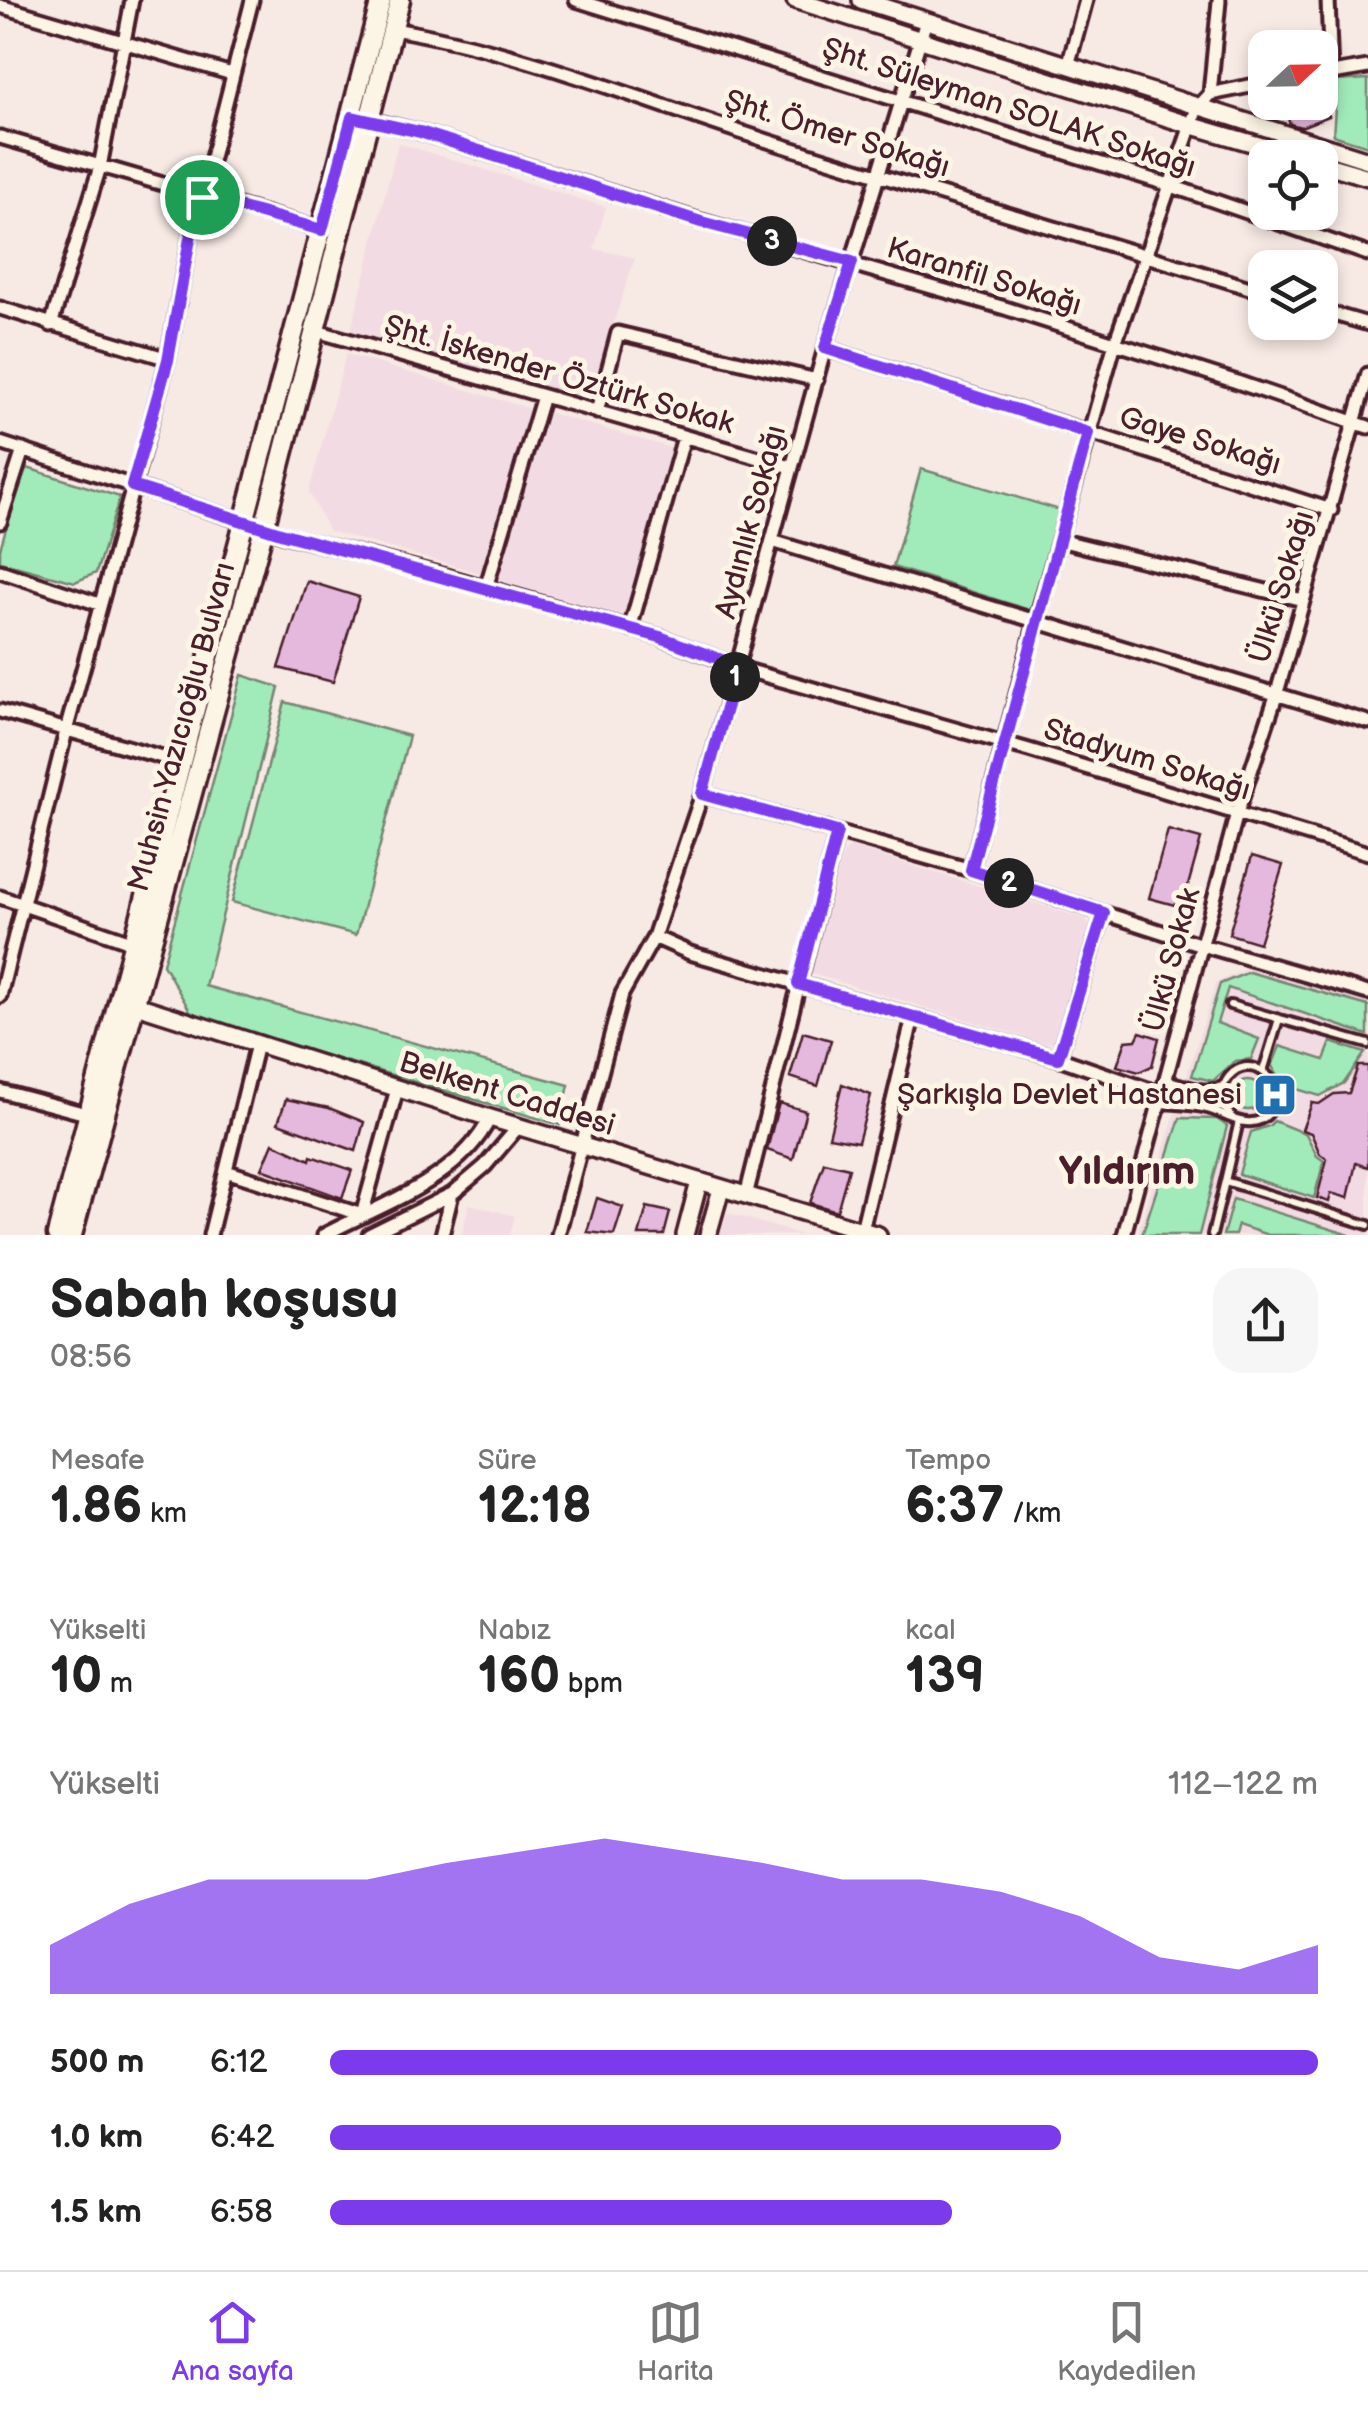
<!DOCTYPE html>
<html lang="tr">
<meta charset="utf-8">
<style>
:root{--surface:#fff;--page:#f6f6f6;--text:#222;--muted:#767676;--line:#e0e0e0;--accent:#7c3aed}
body{margin:0;font-family:"Balsamiq Sans",sans-serif;background:var(--page);color:var(--text);height:100vh;display:flex;flex-direction:column;font-size:38px;white-space:nowrap}
*{box-sizing:border-box;margin:0}
p{font-size:32px;color:var(--muted)}
.icon{flex:none;width:55px;height:55px;fill:none;stroke:currentColor;stroke-width:2;stroke-linecap:round;stroke-linejoin:round}
.map{position:relative;height:1235px;overflow:hidden}
.sheet{display:flex;flex-direction:column;background:var(--surface);flex:1}
.sheet>*{flex:none}
.needle{width:65px;rotate:68deg}
.controls{position:absolute;left:1248px;top:30px;display:grid;gap:20px}
.controls a{display:grid;place-items:center;width:90px;height:90px;border-radius:20px;background:var(--surface);box-shadow:0 5px 15px #0003;font-size:50px}
.pin{position:absolute;display:grid;place-items:center;width:85px;height:85px;color:#fff;margin:-42px;border:5px solid #fff;border-radius:50%;box-shadow:0 2px 10px #0007}
.km{position:absolute;width:50px;height:50px;margin:-25px;border-radius:50%;background:#222;color:#fff;font-size:28px;line-height:50px;text-align:center}
.round{display:grid;place-items:center;flex:none;width:105px;height:105px;border-radius:30px;background:var(--page)}
.summary{display:flex;align-items:center;justify-content:space-between;height:170px;padding:0 50px}
h1{font-size:55px;font-weight:800;line-height:75px}
.stats{display:grid;grid-template-columns:repeat(3,1fr);gap:15px;height:170px;padding:10px 50px}
.stats div{display:grid;align-content:center}
.stats b{font-size:50px;font-weight:800}
.stats small{font-size:28px;font-weight:400}
.stats p{font-size:28px}
.chart{height:280px;padding:20px 50px}
.chart p{display:flex;justify-content:space-between}
.chart svg{width:100%;height:180px;margin-top:10px;fill:var(--accent);opacity:.7}
ul{padding:0 50px;list-style:none;font-size:32px}
li{display:grid;grid-template-columns:160px 120px 1fr;align-items:center;height:75px}
li i{height:25px;border-radius:12px;background:var(--accent)}
.menu{display:flex;justify-content:space-around;align-items:center;height:140px;border-top:2px solid var(--line);background:var(--surface);font-size:28px;color:var(--muted)}
.menu a{display:grid;justify-items:center;gap:5px}
.menu .selected{color:var(--accent)}
.map>svg:first-child{display:block}
</style>
<div class="map">
<svg width="1368" height="1235" viewBox="0 0 1368 1235">
<rect width="100%" height="100%" fill="#f7e9e4"/>
<filter id="ink" filterUnits="userSpaceOnUse"><feTurbulence type="fractalNoise" baseFrequency=".01" numOctaves="2"/><feDisplacementMap in="SourceGraphic" scale="20" xChannelSelector="R" yChannelSelector="G"/><feConvolveMatrix kernelMatrix="1 2 1 2 8 2 1 2 1" color-interpolation-filters="sRGB"/></filter>
<g filter="url(#ink)">
<!-- built -->
<path fill="#f2dbe2" d="M398 143 606 207 594 249 635 258 585 408 351 331Z
M346 354 531 409 481 573 329 531 309 492Z
M549 413 671 448 626 620 497 582Z
M851 847 1086 919 1091 932 1060 1037 1048 1044 813 974 809 963 844 853Z
M1249 967 1368 1003V1235H1137L1216 983Z
M469 1204 515 1216 510 1235H462Z
M728 1213 802 1235H716Z"/>
<!-- green -->
<path fill="#a1ebba" stroke="#768572" stroke-width="2.5" d="M1368 79V146L1333 135 1337 81Z
M24 467 120 497 96 573 75 582 0 562V549Z
M921 469 1067 512 1039 613 893 567Z
M242 675 279 687 205 986 569 1085 560 1125 193 1016 163 964Z
M285 702 409 736 356 935 232 902Z
M1249 972 1368 1006V1035L1228 988 1217 1023 1259 1039 1251 1059 1235 1061 1213 1081 1192 1076 1220 984Z
M1331 1042 1365 1053 1344 1083 1320 1096 1283 1085 1272 1066 1280 1046 1324 1060Z
M1233 1095a15 15 0 1 1 30 0a15 15 0 1 1-30 0Z
M1180 1118 1217 1119 1227 1126 1199 1235H1142Z
M1274 1121 1306 1134 1317 1156 1324 1161 1314 1198 1239 1174 1251 1132 1269 1126Z
M1233 1199 1350 1235H1268L1238 1225 1235 1235H1223Z"/>
<!-- building -->
<path fill="#e5b9de" stroke="#4a1f2b" stroke-width="2.5" d="M1294 102H1324L1329 116 1301 127 1290 124 1284 106Z
M307 581 359 597 333 682 279 668Z
M1168 830 1201 839 1182 907 1149 898Z
M1252 856 1283 865 1259 943 1229 934Z
M803 1032 831 1040 818 1086 790 1077Z
M1140 1032 1159 1038 1152 1066 1139 1072 1117 1066 1126 1041 1136 1040Z
M1358 1066H1368V1167L1356 1163 1348 1198 1331 1193 1329 1202 1317 1198 1327 1159 1320 1154 1311 1133 1302 1130 1312 1103 1319 1104 1334 1094 1349 1093Z
M842 1084 871 1095 858 1142 829 1137Z
M286 1099 329 1108 364 1122 356 1151 278 1123Z
M779 1103 806 1111 793 1159 767 1150Z
M273 1143 310 1160 311 1156 352 1170 342 1198 262 1169Z
M824 1162 849 1168 837 1211 810 1203Z
M597 1198 623 1207 614 1235 587 1232Z
M647 1207 670 1212 664 1235H639Z"/>
<g fill="none" stroke-linecap="round" stroke-linejoin="round">
<defs>
<path id="service" d="M1230 1005 1368 1044
M1263 1071 1279 1019
M1166 1079C1184 1084 1205 1093 1222 1086
M1160 1104C1175 1105 1192 1105 1207 1109 1221 1112 1237 1124 1252 1122 1275 1120 1284 1089 1266 1074 1239 1051 1206 1089 1232 1117
M1239 1121 1225 1181 1368 1225
M1212 1235 1225 1181"/>
<path id="minor" d="M576 0 1163 183 1368 254
M1328 0 1331 74
M0 6 232 74
M393 29C520 50 648 103 771 142 935 194 1101 240 1265 293
M1068 66 1086 0
M1320 75 1368 67
M1210 94 1219 1
M366 119 420 132 701 221 1005 308 1234 381 1368 427
M0 137 322 230
M0 308 168 359
M1320 310 1368 324
M51 325 100 167 132 0
M313 330 791 467
M825 348 1331 510
M597 412 618 333 817 380
M0 443 285 535 446 576 660 637 750 671 1029 750 1368 853
M0 522 23 450
M1059 540 1303 600
M772 541 1368 722
M0 571 99 604
M486 588 543 396
M630 629 684 437
M0 711 183 763
M702 794 971 870 1202 945 1368 993
M971 870 1036 621 1115 343 1197 108 1210 94 1265 83
M0 897 134 943
M654 937 690 953 1058 1058 1162 1094
M0 996 66 731 168 359 193 222 202 197 252 0
M1058 1058 1104 913
M0 1091 90 1115
M226 1171 362 1215 397 1089
M746 1196 837 832
M862 1230 913 1017
M210 1235 257 1044
M324 1235C382 1204 459 1180 490 1118
M369 1235 452 1194 485 1166 519 1126
M442 1235 452 1194
M558 1235 622 994 654 937 702 794 825 348 926 21
M1124 1235 1237 813 1276 696 1368 374"/>
<path id="tertiary" d="M795 0 1193 126 1303 158
M861 0 1368 160
M1320 163 1368 177
M124 1001 490 1118 878 1235
M685 1235 699 1182
M708 1235 721 1189"/>
<path id="secondary" d="M57 1235 381 0
M72 1235 264 528 400 0"/>
</defs>
<!-- service casing -->
<use href="#service" stroke="#4a1f2b" stroke-width="14"/>
<!-- minor casing -->
<use href="#minor" stroke="#4a1f2b" stroke-width="19"/>
<!-- tertiary casing -->
<use href="#tertiary" stroke="#4a1f2b" stroke-width="22"/>
<!-- secondary casing -->
<use href="#secondary" stroke="#4a1f2b" stroke-width="25"/>
<!-- service -->
<use href="#service" stroke="#fcf5e5" stroke-width="6"/>
<!-- minor -->
<use href="#minor" stroke="#fcf5e5" stroke-width="11"/>
<!-- tertiary -->
<use href="#tertiary" stroke="#fcf5e5" stroke-width="15"/>
<!-- secondary -->
<use href="#secondary" stroke="#fcf5e5" stroke-width="18"/>
</g>
</g>
<g fill="none" stroke-linecap="round" stroke-linejoin="round" filter="url(#ink)">
<defs>
<path id="route" d="M352 117 420 132 701 222 852 262 825 348 1088 433 971 870 1104 913 1058 1058 798 984 837 832 702 794 738 666 660 637 284 534 132 486 168 360 193 222 202 197 322 230Z"/>
</defs>
<!-- route casing -->
<use href="#route" stroke="#fff" stroke-width="20"/>
<!-- route -->
<use href="#route" stroke="#7c3aed" stroke-width="12"/>
</g>
<!-- icons -->
<defs>
<symbol id="hospital-square" viewBox="-11 -11 22 22"><rect x="-9" y="-9" width="18" height="18" rx="4" fill="#1f6fb2" stroke="#fcf5e5"/><path d="M-5-5h3v3.5h4V-5h3V5h-3V1.5h-4V5h-3Z" fill="#fff"/></symbol>
</defs>
<g fill-rule="evenodd">
<use href="#hospital-square" x="1250" y="1070" width="50" height="50"/>
</g>
<g text-anchor="middle" dominant-baseline="central" stroke-width="10" stroke-linejoin="round" paint-order="stroke">
<!-- street labels -->
<g font-size="30" fill="#4a1f2b" stroke="#fcf5e5">
<text transform="translate(1009 108) rotate(18)">Şht. Süleyman SOLAK Sokağı</text>
<text transform="translate(837 134) rotate(17)">Şht. Ömer Sokağı</text>
<text transform="translate(984 277) rotate(17)">Karanfil Sokağı</text>
<text transform="translate(559 375) rotate(16)">Şht. İskender Öztürk Sokak</text>
<text transform="translate(1200 441) rotate(17)">Gaye Sokağı</text>
<text transform="translate(751 522) rotate(-75)">Aydınlık Sokağı</text>
<text transform="translate(1282 587) rotate(-73)">Ülkü Sokağı</text>
<text transform="translate(182 727) rotate(-75)">Muhsin Yazıcıoğlu Bulvarı</text>
<text transform="translate(1147 760) rotate(17)">Stadyum Sokağı</text>
<text transform="translate(1172 960) rotate(-75)">Ülkü Sokak</text>
<text transform="translate(507 1094) rotate(17)">Belkent Caddesi</text>
</g>
<!-- poi labels -->
<g font-size="30" fill="#4a1f2b" stroke="#fcf5e5" text-anchor="end">
<text x="1242" y="1095">Şarkışla Devlet Hastanesi</text>
</g>
<!-- district labels -->
<g font-size="40" font-weight="bold" fill="#4a1f2b" stroke="#fcf5e5">
<text x="1127" y="1172">Yıldırım</text>
</g>
</g>
</svg>
<div class="controls">
<a><svg class="needle" viewBox="-14 -14 28 28"><path d="M0-13l5 13h-10z" fill="#e53935"/><path d="M0 13l5-13h-10z" fill="#767676"/></svg></a>
<a><svg class="icon" aria-label="locate" viewBox="0 0 24 24"><circle cx="12" cy="12" r="6"/><path d="M12 2v4M12 18v4M2 12h4M18 12h4"/></svg></a>
<a><svg class="icon" aria-label="layers" viewBox="0 0 24 24"><path d="M12 4l9 5-9 5-9-5zM3 14l9 5 9-5"/></svg></a>
</div>
<div class="pin" style="left:202px;top:197px;background:#1e9e55"><svg class="icon" aria-label="arrive" viewBox="0 0 24 24"><path d="M6 21V4h12l-3 4 3 4H6"/></svg></div>
<b class="km" style="left:735px;top:677px">1</b>
<b class="km" style="left:1009px;top:883px">2</b>
<b class="km" style="left:772px;top:241px">3</b>
</div>
<section class="sheet">
<div class="summary"><div><h1>Sabah koşusu</h1><p>08:56</p></div><a class="round"><svg class="icon" aria-label="share" viewBox="0 0 24 24"><path d="M12 15V3M7 8l5-5 5 5M5 13v7h14v-7"/></svg></a></div>
<div class="stats">
<div><p>Mesafe</p><b>1.86<small> km</small></b></div>
<div><p>Süre</p><b>12:18</b></div>
<div><p>Tempo</p><b>6:37<small> /km</small></b></div>
</div>
<div class="stats">
<div><p>Yükselti</p><b>10<small> m</small></b></div>
<div><p>Nabız</p><b>160<small> bpm</small></b></div>
<div><p>kcal</p><b>139</b></div>
</div>
<div class="chart"><p><span>Yükselti</span>112–122 m</p>
<svg viewBox="0 0 160 44" preserveAspectRatio="none"><path d="M0 44V32L10 22L20 16L30 16L40 16L50 12L60 9L70 6L80 9L90 12L100 16L110 16L120 19L130 25L140 35L150 38L160 32V44z"/></svg>
</div>
<ul>
<li><b>500 m</b>6:12<i style="width:100%"></i></li>
<li><b>1.0 km</b>6:42<i style="width:74%"></i></li>
<li><b>1.5 km</b>6:58<i style="width:63%"></i></li>
</ul>
</section>
<nav class="menu">
<a class="selected"><svg class="icon" aria-label="home" viewBox="0 0 24 24"><path d="M3 11l9-7 9 7M6 9v11h12V9"/></svg>Ana sayfa</a>
<a><svg class="icon" aria-label="map" viewBox="0 0 24 24"><path d="M3 6l6-2 6 2 6-2v14l-6 2-6-2-6 2zM9 4v14M15 6v14"/></svg>Harita</a>
<a><svg class="icon" aria-label="saved" viewBox="0 0 24 24"><path d="M7 4h10v16l-5-4-5 4z"/></svg>Kaydedilen</a>
</nav>
